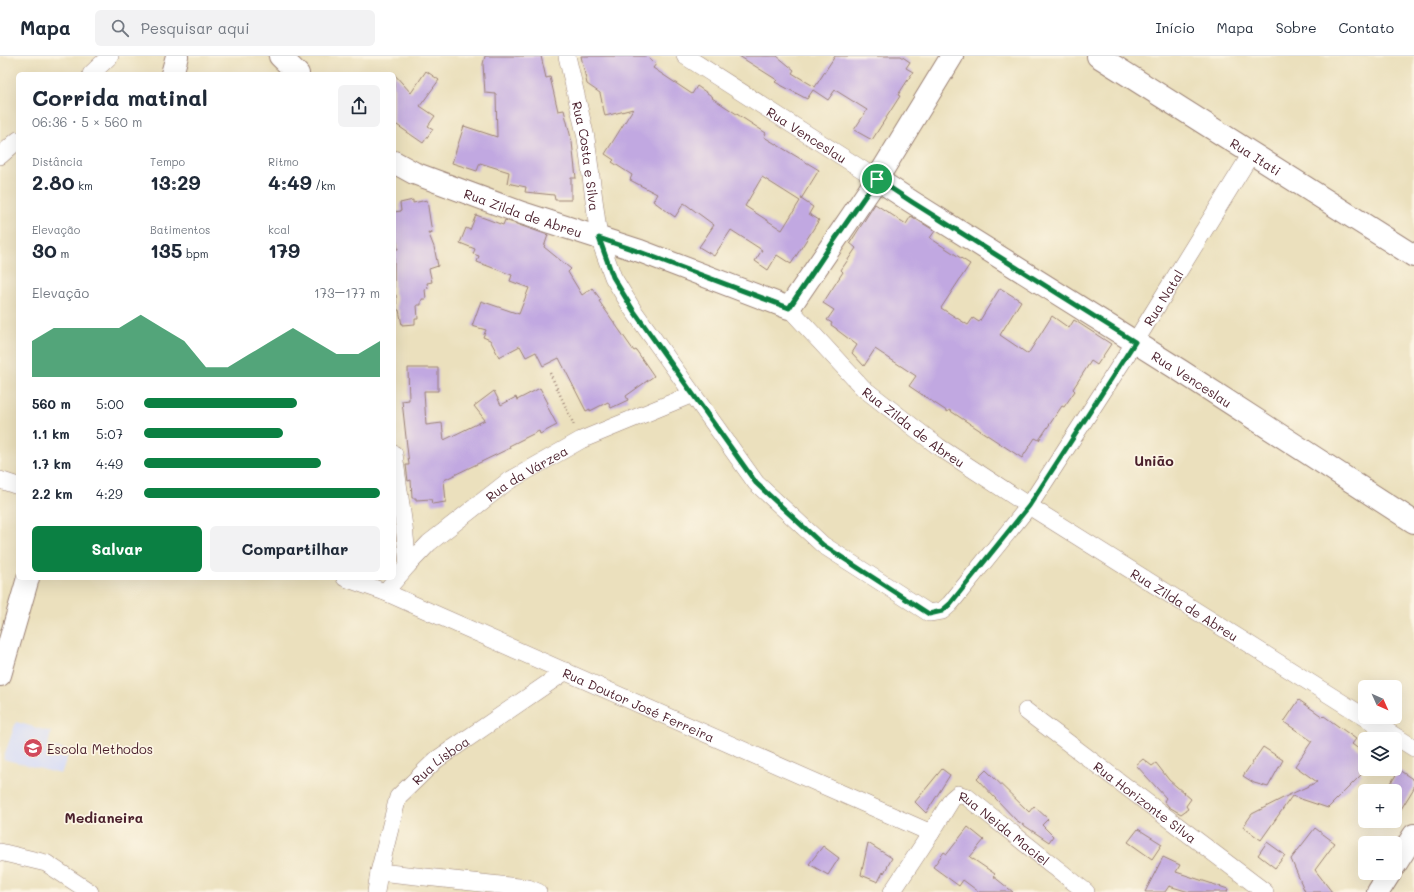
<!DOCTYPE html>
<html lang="pt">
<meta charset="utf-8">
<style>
:root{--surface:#fff;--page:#f2f2f3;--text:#1f2937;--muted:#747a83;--line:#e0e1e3;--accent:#0b8043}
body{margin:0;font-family:Mali,sans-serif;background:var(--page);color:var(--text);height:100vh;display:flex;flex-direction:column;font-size:15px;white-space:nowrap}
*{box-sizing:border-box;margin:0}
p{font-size:13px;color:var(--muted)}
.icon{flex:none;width:22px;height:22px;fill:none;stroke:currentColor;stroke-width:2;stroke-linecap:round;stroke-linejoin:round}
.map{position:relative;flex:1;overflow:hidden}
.sheet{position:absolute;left:16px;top:16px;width:380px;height:508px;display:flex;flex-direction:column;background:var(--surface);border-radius:6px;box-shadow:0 4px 16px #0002}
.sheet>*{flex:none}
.needle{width:26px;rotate:135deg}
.fabs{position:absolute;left:1358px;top:624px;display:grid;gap:8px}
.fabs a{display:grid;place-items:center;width:44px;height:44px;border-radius:6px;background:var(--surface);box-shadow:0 4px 16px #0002;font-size:20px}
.pin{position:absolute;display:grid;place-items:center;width:34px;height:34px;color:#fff;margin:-17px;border:2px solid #fff;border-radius:50%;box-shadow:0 1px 4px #0007}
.round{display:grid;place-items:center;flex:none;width:42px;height:42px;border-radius:6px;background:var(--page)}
.headline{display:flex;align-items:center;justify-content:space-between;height:68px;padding:0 16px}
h1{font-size:22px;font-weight:800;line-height:30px}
.metrics{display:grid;grid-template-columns:repeat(3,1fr);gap:6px;height:68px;padding:4px 16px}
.metrics div{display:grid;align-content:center}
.metrics b{font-size:20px;font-weight:800}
.metrics small{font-size:11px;font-weight:400}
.metrics p{font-size:11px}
.chart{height:112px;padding:8px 16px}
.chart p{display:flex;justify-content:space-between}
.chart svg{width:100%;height:72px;margin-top:4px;fill:var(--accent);opacity:.7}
.primary-button{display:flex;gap:8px;margin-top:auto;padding:8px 16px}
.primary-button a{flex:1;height:46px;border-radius:6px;background:var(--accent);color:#fff;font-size:16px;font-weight:800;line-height:46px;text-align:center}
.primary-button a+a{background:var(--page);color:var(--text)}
ul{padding:0 16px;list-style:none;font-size:13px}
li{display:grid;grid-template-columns:64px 48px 1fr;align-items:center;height:30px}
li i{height:10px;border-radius:5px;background:var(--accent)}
header{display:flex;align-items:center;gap:24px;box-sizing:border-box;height:56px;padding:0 20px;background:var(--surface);border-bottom:1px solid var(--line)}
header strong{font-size:19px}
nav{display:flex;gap:22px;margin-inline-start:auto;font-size:14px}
.search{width:280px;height:36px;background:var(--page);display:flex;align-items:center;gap:10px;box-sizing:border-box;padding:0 14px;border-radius:6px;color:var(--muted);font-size:15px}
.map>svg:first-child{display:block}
</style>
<header>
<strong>Mapa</strong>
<div class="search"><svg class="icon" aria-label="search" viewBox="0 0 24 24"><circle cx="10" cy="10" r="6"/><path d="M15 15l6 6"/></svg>Pesquisar aqui</div>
<nav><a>Início</a><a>Mapa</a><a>Sobre</a><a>Contato</a></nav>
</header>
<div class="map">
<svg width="1414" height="836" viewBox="0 0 1414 836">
<rect width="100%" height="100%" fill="#fcf5e5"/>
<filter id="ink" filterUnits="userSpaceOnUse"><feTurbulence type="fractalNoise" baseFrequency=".025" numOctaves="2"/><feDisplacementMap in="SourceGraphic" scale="8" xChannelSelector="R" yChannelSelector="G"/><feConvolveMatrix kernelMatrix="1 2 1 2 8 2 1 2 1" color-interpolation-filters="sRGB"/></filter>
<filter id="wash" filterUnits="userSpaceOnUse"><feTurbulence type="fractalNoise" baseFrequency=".012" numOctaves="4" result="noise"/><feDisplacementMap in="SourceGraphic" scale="16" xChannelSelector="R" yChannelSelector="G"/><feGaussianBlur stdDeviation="0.9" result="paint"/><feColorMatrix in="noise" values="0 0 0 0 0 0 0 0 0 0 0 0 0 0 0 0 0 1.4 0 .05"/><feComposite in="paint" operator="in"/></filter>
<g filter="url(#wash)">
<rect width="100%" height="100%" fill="#ebe0bd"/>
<!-- built -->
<path fill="#d2d9f9" d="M16 666 51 676 48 690 70 694 61 718 3 703Z"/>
<g id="blocks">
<!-- building -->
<path fill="#c1a8e1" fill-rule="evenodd" d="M485 0H541L546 22 550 21 558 55 564 54 572 86 576 122H571V144H555L554 139 525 136 526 131 507 127 509 116 480 107 477 115 452 107 464 70 497 81 496 38 485 37 483 8Z
M581 0H645L656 8 653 12 692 38 697 30 713 41 712 42 766 77 764 81 819 114 801 143 813 151 809 158 819 164 791 208 777 199 768 214 755 205 762 194 731 174 714 200 699 191 714 169 684 147 675 161 653 145 657 138 630 124 632 119 612 106 614 104 605 98 633 53 605 60 600 37 587 28ZM762 121 800 145 782 174 745 150Z
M739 0H777L794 14 792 17 815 31 835 0H901L910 6 906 12 913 16 898 39 900 40 872 84 854 74 867 54 835 34 828 44 813 34 807 43 775 26 777 24Z
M426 15 439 24 420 50 435 60 428 70 433 73 423 87 394 67V18L411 37Z
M413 144V147L427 144 432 177 428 176 434 191 438 210 429 213 432 226 427 227 428 232 425 233 426 243H422V245H421V249H417L418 263H415V268L402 269 399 254H397L396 239H394V193H398L394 170V156L401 155 400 147Z
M875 148 906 168 911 160 935 175 930 182 970 208 941 252 968 269 973 262 979 266 1000 232 1021 245 1000 279 1028 298 1052 260 1069 272 1074 264 1111 288 1097 309 1091 305 1073 333 1075 335 1064 351 1062 350 1039 384 1035 382 1022 402 949 354 948 356 909 330 916 320 875 293 864 310 852 297 857 289 837 274V273L831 269 832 267 827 264 834 254 823 247 843 216 841 214 856 192 850 187Z
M476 159 503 169 505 164 548 179 544 191 571 213 568 216 582 239 592 232 601 244 599 245 634 295 636 294 654 320 626 340 628 344 611 352 608 346 590 355V353L586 355 559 302 543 310 536 296 526 301 520 290 499 301 490 284 483 281 486 274 472 270 481 245 519 258 529 232 510 225 512 219 477 206 479 200 473 198 475 193 460 187 466 172 470 174Z
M408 312H438V335H424L426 369 442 367 444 384 485 364 474 350 494 335 501 349 516 341 517 344 540 332 548 347 546 348 557 369 540 378 539 375 509 390 510 392 444 424 446 446 432 448 431 443 416 444V442H412L411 424 408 425 406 409H409L402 345 409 344Z
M1299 644 1323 661 1324 660 1356 683 1352 688 1365 698V706L1359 715 1362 718 1328 752 1292 740 1261 784 1243 771 1252 758 1289 739 1317 726 1295 710 1312 685 1284 666Z
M1263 691 1283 704 1268 731 1254 727 1243 720Z
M1143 703 1152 710 1156 707 1169 724 1191 743 1186 750 1188 753 1181 758 1169 751 1164 745 1166 742 1136 709Z
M942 713 950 719 926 757 915 746Z
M986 714 1029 756 1034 750 1048 763 1042 769 1053 780 1049 786 1016 764 977 723Z
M1399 714 1414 724V732L1395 763V735H1386Z
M968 771 984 784 970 801 995 818 993 820 1013 836H979L963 824 959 830 933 811 944 796 947 798Z
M1315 772 1335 787 1315 814 1332 836H1305L1291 803Z
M1138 773 1162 788 1152 803 1128 786Z
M1267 786 1285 799 1275 812 1258 799Z
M868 787 892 802 884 817 883 816 878 826 861 819Z
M823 790 839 802 828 819 809 808Z
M1163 801 1180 809 1176 816 1228 833 1227 836H1189L1169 830 1165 836H1145Z"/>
</g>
</g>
<g filter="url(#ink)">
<use href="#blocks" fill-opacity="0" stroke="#9a8074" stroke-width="1"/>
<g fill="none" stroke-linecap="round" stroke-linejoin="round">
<defs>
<g id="street">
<path id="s1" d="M567 0 586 82 599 182 613 221 633 254 756 427 823 489 929 557 942 555 950 548 1029 450 1135 286 1251 98"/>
<path id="s2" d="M685 0 877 123"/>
<path d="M91 18 110 0"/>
<path d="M0 100 18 84"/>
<path id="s3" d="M789 252 863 332 939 391 1029 450 1414 692"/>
<path d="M394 398 404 471 408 509"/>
<path d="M0 424 18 430"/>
<path id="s4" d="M345 522 385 536 931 777"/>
<path id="s5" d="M385 536 408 509 429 487 507 426 581 384 693 338"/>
<path id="s6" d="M1026 655 1265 836"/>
<path d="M0 796 46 807 90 836"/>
<path d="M379 816 528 832 538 836"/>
<path id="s7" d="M376 836 379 816 398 741 436 704 566 615"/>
<path id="s8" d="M892 836 931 777 952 743 958 738 967 741 1086 836"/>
</g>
<g id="secondary">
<path d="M280 0 298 18"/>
<path id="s9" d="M1098 0 1414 200"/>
<path d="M172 18 177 0"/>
<path id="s10" d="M394 106 414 117 522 157 640 195 789 252 877 123 952 0"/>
<path id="s11" d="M877 123 912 146 1181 315 1414 466"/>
<path d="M0 619 28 522"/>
<path d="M1395 809 1414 779"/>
<path d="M1378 836 1390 817"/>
</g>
</defs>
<!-- street casing -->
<use href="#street" stroke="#9a8074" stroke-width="18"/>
<!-- secondary casing -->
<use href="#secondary" stroke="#9a8074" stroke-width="24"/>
<!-- path -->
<path stroke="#9a8074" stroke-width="2.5" stroke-dasharray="1 3" stroke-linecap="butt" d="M550 317 574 369"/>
<!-- street -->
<use href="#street" stroke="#fff" stroke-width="17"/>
<!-- secondary -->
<use href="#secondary" stroke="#fff" stroke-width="22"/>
</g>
</g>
<g fill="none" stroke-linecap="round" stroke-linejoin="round" filter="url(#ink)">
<defs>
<path id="route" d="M877 123 912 146 1135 286 1029 450 950 548 942 555 929 558 823 489 756 427 633 254 613 221 599 182 640 196 789 252 833 186Z"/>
</defs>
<!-- route casing -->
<use href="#route" stroke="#fff" stroke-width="8"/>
<!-- route -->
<use href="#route" stroke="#0b8043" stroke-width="5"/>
</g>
<!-- icons -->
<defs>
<symbol id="university-disc" viewBox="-11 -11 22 22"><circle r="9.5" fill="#d1495b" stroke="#fcf5e5"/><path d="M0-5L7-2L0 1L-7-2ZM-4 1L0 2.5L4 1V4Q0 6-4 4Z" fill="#fff"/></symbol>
</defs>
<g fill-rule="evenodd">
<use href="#university-disc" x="22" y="681" width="22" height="22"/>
</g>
<g text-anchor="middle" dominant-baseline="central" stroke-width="3.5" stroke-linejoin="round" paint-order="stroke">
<!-- street labels -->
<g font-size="13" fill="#4a1f2b" stroke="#fcf5e5">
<text stroke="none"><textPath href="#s2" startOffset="145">Rua Venceslau</textPath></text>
<text stroke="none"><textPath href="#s1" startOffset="102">Rua Costa e Silva</textPath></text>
<text stroke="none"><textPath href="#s9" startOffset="187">Rua Itati</textPath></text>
<text stroke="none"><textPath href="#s10" startOffset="139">Rua Zilda de Abreu</textPath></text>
<text stroke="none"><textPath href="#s1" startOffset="1092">Rua Natal</textPath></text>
<text stroke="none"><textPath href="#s11" startOffset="373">Rua Venceslau</textPath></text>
<text stroke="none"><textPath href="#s3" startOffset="173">Rua Zilda de Abreu</textPath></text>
<text stroke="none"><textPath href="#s5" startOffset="186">Rua da Várzea</textPath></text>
<text stroke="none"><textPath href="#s3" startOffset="497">Rua Zilda de Abreu</textPath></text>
<text stroke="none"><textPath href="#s4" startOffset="320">Rua Doutor José Ferreira</textPath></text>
<text stroke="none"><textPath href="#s7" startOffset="154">Rua Lisboa</textPath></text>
<text stroke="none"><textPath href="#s6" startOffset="150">Rua Horizonte Silva</textPath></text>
<text stroke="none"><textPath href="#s8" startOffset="176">Rua Neida Maciel</textPath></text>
</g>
<!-- poi labels -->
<g font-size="13" fill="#4a1f2b" stroke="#fcf5e5" text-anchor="start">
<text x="47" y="692">Escola Methodos</text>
</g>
<!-- neighbourhood labels -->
<g font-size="14" font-weight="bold" fill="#4a1f2b" stroke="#fcf5e5">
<text x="1154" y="404">União</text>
<text x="104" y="761">Medianeira</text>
</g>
</g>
</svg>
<div class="fabs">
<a><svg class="needle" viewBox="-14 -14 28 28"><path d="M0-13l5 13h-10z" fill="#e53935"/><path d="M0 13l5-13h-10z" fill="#747a83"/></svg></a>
<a><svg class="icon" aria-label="layers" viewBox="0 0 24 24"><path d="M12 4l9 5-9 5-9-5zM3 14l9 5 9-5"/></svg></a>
<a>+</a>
<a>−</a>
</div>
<div class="pin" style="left:877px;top:123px;background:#1e9e55"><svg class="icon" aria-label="arrive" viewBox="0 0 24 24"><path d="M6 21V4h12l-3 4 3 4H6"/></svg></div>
<section class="sheet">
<div class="headline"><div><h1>Corrida matinal</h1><p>06:36 · 5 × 560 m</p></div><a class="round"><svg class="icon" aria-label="share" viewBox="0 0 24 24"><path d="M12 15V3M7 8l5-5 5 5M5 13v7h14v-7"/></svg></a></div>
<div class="metrics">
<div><p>Distância</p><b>2.80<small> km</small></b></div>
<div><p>Tempo</p><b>13:29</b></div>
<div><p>Ritmo</p><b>4:49<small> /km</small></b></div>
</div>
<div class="metrics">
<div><p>Elevação</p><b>30<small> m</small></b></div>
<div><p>Batimentos</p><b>135<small> bpm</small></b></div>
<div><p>kcal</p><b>179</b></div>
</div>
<div class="chart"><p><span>Elevação</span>173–177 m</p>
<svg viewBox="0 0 160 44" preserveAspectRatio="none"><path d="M0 44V22L10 14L20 14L30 14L40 14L50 6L60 14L70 22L80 38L90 38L100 30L110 22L120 14L130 22L140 30L150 30L160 22V44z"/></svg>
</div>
<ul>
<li><b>560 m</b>5:00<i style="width:65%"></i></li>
<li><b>1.1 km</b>5:07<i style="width:59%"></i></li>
<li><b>1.7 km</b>4:49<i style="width:75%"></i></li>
<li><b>2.2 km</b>4:29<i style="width:100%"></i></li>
</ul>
<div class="primary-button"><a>Salvar</a><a>Compartilhar</a></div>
</section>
</div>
